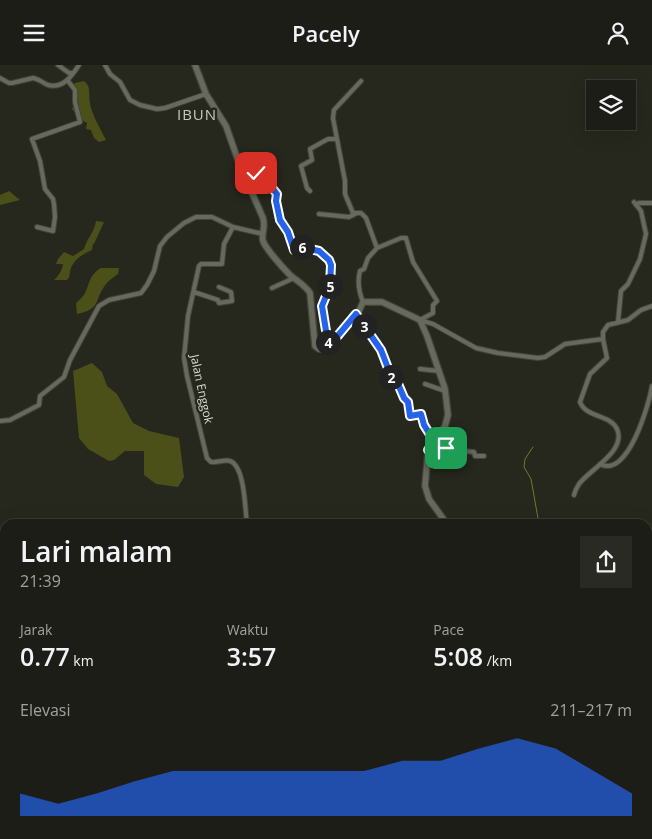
<!DOCTYPE html>
<html lang="id">
<meta charset="utf-8">
<style>
:root{--surface:#1c1d16;--page:#292a23;--text:#f1f3f6;--muted:#a0a2a1;--line:#3a3b35;--accent:#2563eb}
body{margin:0;font-family:"Open Sans",sans-serif;background:var(--page);color:var(--text);height:100vh;display:flex;flex-direction:column;font-size:19px;white-space:nowrap}
*{box-sizing:border-box;margin:0}
p{font-size:16px;color:var(--muted)}
.icon{flex:none;width:28px;height:28px;fill:none;stroke:currentColor;stroke-width:2;stroke-linecap:round;stroke-linejoin:round}
.map{position:relative;flex:1;overflow:hidden}
.sheet{position:absolute;left:0px;top:454px;width:652px;height:321px;display:flex;flex-direction:column;background:var(--surface);border-radius:15px 15px 0 0;box-shadow:0 5px 20px #0002,0 0 0 1px var(--line)}
.sheet>*{flex:none}
.tools{position:absolute;left:586px;top:15px;display:grid;gap:10px}
.tools a{display:grid;place-items:center;width:50px;height:50px;border-radius:0px;background:var(--surface);box-shadow:0 5px 20px #0002,0 0 0 1px var(--line);font-size:25px}
.pin{position:absolute;display:grid;place-items:center;width:42px;height:42px;color:#fff;margin:-21px;border-radius:10px;box-shadow:0 2px 8px #0006}
.km{position:absolute;width:25px;height:25px;margin:-12px;border-radius:50%;background:#222;color:#fff;font-size:14px;line-height:25px;text-align:center}
.round{display:grid;place-items:center;flex:none;width:52px;height:52px;border-radius:0px;background:var(--page)}
.headline{display:flex;align-items:center;justify-content:space-between;height:85px;padding:0 20px}
h1{font-size:28px;font-weight:600;line-height:38px}
.figures{display:grid;grid-template-columns:repeat(3,1fr);gap:8px;height:85px;padding:5px 20px}
.figures div{display:grid;align-content:center}
.figures b{font-size:25px;font-weight:600}
.figures small{font-size:14px;font-weight:400}
.figures p{font-size:14px}
.chart{height:140px;padding:10px 20px}
.chart p{display:flex;justify-content:space-between}
.chart svg{width:100%;height:90px;margin-top:5px;fill:var(--accent);opacity:.7}
header{display:flex;justify-content:space-between;align-items:center;height:65px;padding:0 20px;background:var(--surface);font-size:22px;font-weight:600}
.map>svg:first-child{display:block}
</style>
<header><svg class="icon" aria-label="menu" viewBox="0 0 24 24"><path d="M4 6h16M4 12h16M4 18h16"/></svg>Pacely<svg class="icon" aria-label="person" viewBox="0 0 24 24"><circle cx="12" cy="8" r="4"/><path d="M4 21q1-7 8-7t8 7"/></svg></header>
<div class="map">
<svg width="652" height="774" viewBox="0 0 652 774">
<rect width="100%" height="100%" fill="#26271d"/>
<!-- forest -->
<path fill="#4b5019" d="M84 16C92 22 88 30 90 38 91 48 101 65 106 75L99 77 94 73 91 65 86 64 87 58 80 54 72 44 73 42 78 41 79 39 74 34 77 29 74 20 75 18Z
M9 126 20 135 0 140V130Z
M96 156 104 157 94 179H93L92 185C85 188 75 193 71 203 69 208 71 211 67 215H54C59 210 62 206 63 199H56L58 194 64 187 73 191 84 184C87 173 94 168 96 156Z
M101 203H119L118 209C114 212 109 215 106 219 93 236 102 244 77 249L76 238C79 235 83 232 85 228 90 218 89 210 101 203Z
M92 298 102 307 107 321 117 329 133 358 149 366 179 373 184 412 178 422 156 419 144 410V386H125L114 395 109 396 88 384 79 373 73 306Z"/>
<g fill="none" stroke-linecap="round" stroke-linejoin="round">
<!-- stream -->
<path stroke="#737b2c" stroke-width="1" d="M533 382 525 394 524 402 531 414 539 459
M619 770 623 771"/>
<defs>
<path id="minor" d="M58 0 69 8H72
M105 0 110 9 120 17 130 35 140 40 157 44 165 43 206 29
M0 13 9 18H12L33 13C39 14 43 18 48 20 63 24 72 11 79 0
M361 16 334 45 333 53 345 116V129L353 148H361L366 153 377 183 368 193 364 204 360 206C357 217 359 227 363 237
M239 98 249 96 254 106 265 114 277 129 276 136 280 155 288 167 294 185 301 182 319 186 329 195 331 200 330 221 322 241 327 272 330 280
M310 126 307 123 301 101 312 95 310 84 328 74H337
M636 140 639 138H652
M319 149 349 152 355 149
M37 162 53 166 55 152 54 139 53 134 45 124 40 96 32 74 80 57 75 37V25L68 16
M233 162 224 179 222 199H201L199 201 188 251 184 293 187 311 207 393 211 397C217 398 225 394 230 396 245 401 245 445 247 459
M377 183 401 173H406L413 197 437 236 433 240V248L420 255
M272 223 294 213
M194 227 218 235 219 238 232 236 231 227 219 222
M356 249 381 285 391 311 396 313 404 333 408 337 410 351 421 349 424 360 434 376
M420 255 433 259 476 283 498 288 538 293 545 292 565 279 603 274V267L608 260 628 255 641 245 652 241
M618 257 621 226 628 219 640 194 646 169 641 146 634 137
M420 304 439 306
M425 319 445 326
M0 356 10 355 39 340 40 331 64 312 70 295 99 241 109 235 141 228 147 220 154 206 160 181 167 172 184 158 196 152H212L233 162 263 169
M429 385 446 383 448 387 463 386 474 387 475 391H484
M600 399C628 414 649 339 652 321
M574 430C575 426 577 422 579 419 589 405 627 386 617 364 610 349 586 353 580 337L590 309 607 293 603 274
M0 637C7 648 2 662 5 675
M648 638 652 637
M0 700 5 714
M24 770 25 771
M240 770 242 774
M55 774V770"/>
<path id="secondary" d="M195 0 206 29 226 61 239 98 263 153C266 163 261 168 263 176 266 184 283 203 290 210 297 216 305 220 310 228L315 281 319 284H327L359 246 363 237H382L420 255 427 271 445 324 448 350 445 361 428 386 425 421 429 434 447 459
M506 770 511 774"/>
</defs>
<!-- minor casing -->
<use href="#minor" stroke="#43443c" stroke-width="6"/>
<!-- secondary casing -->
<use href="#secondary" stroke="#43443c" stroke-width="8"/>
<!-- minor -->
<use href="#minor" stroke="#67695d" stroke-width="4"/>
<!-- secondary -->
<use href="#secondary" stroke="#67695d" stroke-width="5.5"/>
</g>
<g fill="none" stroke-linecap="round" stroke-linejoin="round">
<defs>
<path id="route" d="M256 108 265 114 277 129 276 136 280 155 288 167 294 185 301 182 319 186 329 195 331 200 330 221 322 241 327 272 330 280 356 249 381 285 391 311 396 314 404 333 408 337 410 351 421 349 424 360 434 376 428 385 446 383"/>
</defs>
<!-- route casing -->
<use href="#route" stroke="#fff" stroke-width="10"/>
<!-- route -->
<use href="#route" stroke="#2563eb" stroke-width="6"/>
</g>
<g text-anchor="middle" dominant-baseline="central" stroke-width="5" stroke-linejoin="round" paint-order="stroke">
<!-- street labels -->
<g font-size="12" fill="#d7d8d2" stroke="#26271d">
<text transform="translate(202 324) rotate(78)">Jalan Enggok</text>
</g>
<!-- quarter labels -->
<g font-size="15" letter-spacing="1" fill="#c7c9bc" stroke="#26271d">
<text x="197" y="49">IBUN</text>
</g>
</g>
</svg>
<div class="tools">
<a><svg class="icon" aria-label="layers" viewBox="0 0 24 24"><path d="M12 4l9 5-9 5-9-5zM3 14l9 5 9-5"/></svg></a>
</div>
<div class="pin" style="left:446px;top:383px;background:#1e9e55"><svg class="icon" aria-label="arrive" viewBox="0 0 24 24"><path d="M6 21V4h12l-3 4 3 4H6"/></svg></div>
<div class="pin" style="left:256px;top:108px;background:#d93025"><svg class="icon" aria-label="check" viewBox="0 0 24 24"><path d="M5 12l5 5 9-10"/></svg></div>
<b class="km" style="left:391px;top:312px">2</b>
<b class="km" style="left:364px;top:261px">3</b>
<b class="km" style="left:328px;top:277px">4</b>
<b class="km" style="left:330px;top:221px">5</b>
<b class="km" style="left:302px;top:182px">6</b>
<section class="sheet">
<div class="headline"><div><h1>Lari malam</h1><p>21:39</p></div><a class="round"><svg class="icon" aria-label="share" viewBox="0 0 24 24"><path d="M12 15V3M7 8l5-5 5 5M5 13v7h14v-7"/></svg></a></div>
<div class="figures">
<div><p>Jarak</p><b>0.77<small> km</small></b></div>
<div><p>Waktu</p><b>3:57</b></div>
<div><p>Pace</p><b>5:08<small> /km</small></b></div>
</div>
<div class="chart"><p><span>Elevasi</span>211–217 m</p>
<svg viewBox="0 0 160 44" preserveAspectRatio="none"><path d="M0 44V33L10 38L20 33L30 27L40 22L50 22L60 22L70 22L80 22L90 22L100 17L110 17L120 11L130 6L140 11L150 22L160 33V44z"/></svg>
</div>
</section>
</div>
